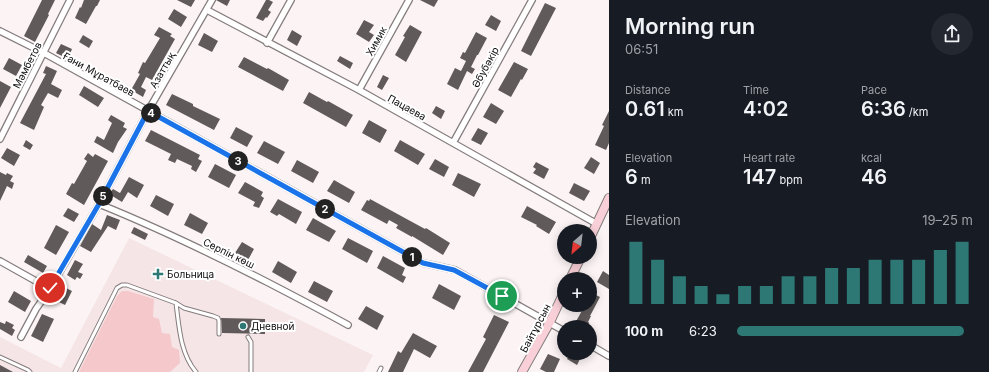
<!DOCTYPE html>
<meta charset="utf-8">
<style>
:root{--surface:#171b24;--page:#242831;--text:#f1f3f6;--muted:#9ea1a6;--accent:#2d7774}
body{margin:0;font-family:Inter,sans-serif;background:var(--page);color:var(--text);height:100vh;display:flex;flex-direction:column;font-size:15px;white-space:nowrap}
*{box-sizing:border-box;margin:0}
p{font-size:13px;color:var(--muted)}
.icon{flex:none;width:22px;height:22px;fill:none;stroke:currentColor;stroke-width:2;stroke-linecap:round;stroke-linejoin:round}
.map{position:relative;flex:1;overflow:hidden}
.details{display:flex;flex-direction:column;background:var(--surface);width:380px}
.details>*{flex:none}
.needle{width:26px;rotate:208deg}
.buttons{position:absolute;left:557px;top:224px;display:grid;gap:8px}
.buttons a{display:grid;place-items:center;width:40px;height:40px;border-radius:50%;background:var(--surface);box-shadow:0 2px 10px #0003;font-size:20px}
.pin{position:absolute;display:grid;place-items:center;width:34px;height:34px;color:#fff;margin:-17px;border:2px solid #fff;border-radius:50%;box-shadow:0 1px 4px #0007}
.km{position:absolute;width:20px;height:20px;margin:-10px;border-radius:50%;background:#222;color:#fff;font-size:11px;line-height:20px;text-align:center}
.round{display:grid;place-items:center;flex:none;width:42px;height:42px;border-radius:21px;background:var(--page)}
.head{display:flex;align-items:center;justify-content:space-between;height:68px;padding:0 16px}
h1{font-size:22px;font-weight:600;line-height:30px}
.stats{display:grid;grid-template-columns:repeat(3,1fr);gap:6px;height:68px;padding:4px 16px}
.stats div{display:grid;align-content:center}
.stats b{font-size:20px;font-weight:600}
.stats small{font-size:11px;font-weight:400}
.stats p{font-size:11px}
.chart{height:112px;padding:8px 16px}
.chart p{display:flex;justify-content:space-between}
.chart svg{width:100%;height:72px;margin-top:4px;stroke:var(--accent);stroke-width:6}
ul{padding:0 16px;list-style:none;font-size:13px}
li{display:grid;grid-template-columns:64px 48px 1fr;align-items:center;height:30px}
li i{height:10px;border-radius:5px;background:var(--accent)}
main{display:flex;flex:1;min-height:0}
.map>svg:first-child{display:block}
</style>
<main>
<div class="map">
<svg width="609" height="372" viewBox="0 0 609 372">
<rect width="100%" height="100%" fill="#fcf4f4"/>
<!-- built -->
<path fill="#f6e5e6" d="M129 238 373 355 364 372H0V337L61 368Z"/>
<!-- green -->
<path fill="#f5c8cc" d="M122 291H128L154 299 153 317 159 319 162 333 170 334 172 347 179 350 180 363 170 372H79L117 296Z"/>
<!-- building -->
<path fill="#615a5b" d="M42 0H55L48 14 49 15 35 42 24 36Z
M84 0H100L97 6H96L86 24 75 18 80 7 81 8Z
M177 0H195L191 7Z
M216 0H230L227 6Z
M266 0H269L273 2 268 10 271 12 267 18 266 17 263 21 256 18Z
M420 0H438L434 7Z
M545 3 556 8 531 56 521 51Z
M174 9 187 17 181 27 168 19Z
M491 15 501 21 496 31 485 25Z
M364 20 374 25 369 32 374 35 369 42 356 34Z
M410 25 422 32 406 62 395 55 405 37 403 36Z
M159 27 172 34 170 36 175 39 152 80 146 77 141 87 146 90 143 97 131 90 140 74 138 73 143 62 145 63 160 38 154 35Z
M292 30 302 36 297 46 287 40Z
M476 32 487 38 478 55H477L471 67 475 69 472 74 467 71 458 90 447 84 455 68 461 71 466 61 460 58 463 52 465 53Z
M204 33 218 41 212 52 198 45Z
M83 35 93 41 89 48 79 42Z
M61 44 72 49 68 59 56 53Z
M340 56 353 63 350 69 337 61Z
M244 57 267 69 268 68 289 80 283 91 238 67Z
M9 58 22 65 16 76 3 69Z
M514 62 528 69 522 80 521 79 511 97 498 90Z
M46 66 57 71 51 84 62 90 58 98 48 93 41 105 44 107 34 130 20 123 46 74 43 73Z
M383 75 389 78 382 90 377 87Z
M0 81 11 87 0 108Z
M84 86 104 98 98 107 79 95Z
M309 92 327 102 328 101 353 115 346 127 303 103Z
M172 94 193 104V106L220 119 214 130 166 105Z
M491 103 504 111 496 124 483 117Z
M436 106 445 111 441 119 432 113Z
M609 111V143L606 150 595 145 604 126 602 125Z
M111 115 125 123 123 127 127 129 118 142 113 153 94 142 97 136 104 140 112 123 108 120Z
M369 120 387 130 380 143 362 133Z
M236 127 253 136 247 147 230 138Z
M478 128 488 133 481 145 471 140Z
M151 130 200 155 198 159 202 161 196 172 191 169 192 166 177 159 175 163 168 160 171 154 145 141Z
M26 140 33 145 30 150 23 146Z
M400 140 425 154 418 165 394 151Z
M264 141 285 152 278 164 257 153Z
M7 148 20 155 14 166 1 158Z
M88 153 93 157 95 154 108 161 84 205 66 194 72 183 74 184 87 161 84 159Z
M591 157 600 163 594 174 584 168Z
M435 159 449 167 444 177 429 169Z
M297 160 319 172 313 183 291 171Z
M536 162 549 169 544 179 533 173 536 169 533 167Z
M215 164 236 175 229 188 208 177Z
M0 172 6 175 7 173 13 176 10 181 14 183 12 189 7 186 0 201Z
M458 173 481 184 474 197 452 185Z
M129 177 144 185 137 198 128 192 122 202 109 194 113 189 120 193Z
M334 180 355 192 349 203 327 191Z
M245 182 263 192 261 196 264 198 259 208 253 206 255 202 238 193Z
M574 183 590 191 584 201 569 193Z
M156 195 174 204 168 216 150 206Z
M278 199 302 212 296 224 279 214 277 216 270 212Z
M370 199 425 229 426 228 450 243 443 255 412 236V237L396 228 398 225 389 220 387 224 361 210 367 200 369 201Z
M527 206 556 222 549 234 536 226 537 225 521 217Z
M68 208 79 214 74 222 63 216Z
M190 213 208 223 202 234 184 225Z
M107 215 120 220 116 230 108 226 91 252 80 246 92 224 101 230Z
M313 218 336 231 329 242 306 230Z
M56 225 69 232 56 255 44 248Z
M134 227 148 234 145 240 131 233Z
M348 238 373 251 367 263 342 249Z
M242 242 254 249 248 260 235 253Z
M28 255 47 266 43 273 24 262Z
M383 256 405 268 402 275 406 277 403 283 377 268Z
M75 260 83 264 78 272 83 274 80 279 77 277 75 280 67 275Z
M278 261 297 272 291 283 272 272Z
M603 271 609 275V289L597 282Z
M314 281 333 291 327 302 308 292Z
M439 284 461 296 454 310 432 298Z
M60 285 72 291 65 305 53 299Z
M14 291 31 301 25 312 8 302Z
M590 292 600 297 590 316H591L588 322H589L587 327H573L585 305H590Z
M366 306 384 316 377 330 358 319Z
M42 314 54 319 43 342 31 336Z
M494 315 509 322 483 372H468L486 339 483 337Z
M221 318 265 319V334L222 333Z
M6 321 14 325 12 328 15 330 12 336 0 329V322L5 324Z
M413 333 437 346 430 358 414 349 403 372H388L398 351 401 353Z
M570 353 580 359 577 365 567 359Z
M548 354 560 359 554 372H546L540 369Z
M0 365 13 372H0Z"/>
<g fill="none" stroke-linecap="round" stroke-linejoin="round">
<defs>
<path id="lane" d="M176 303 184 308 213 316 218 318 219 321V334
M248 337 251 342V372
M0 357 28 370 30 372
M75 372 117 288 122 285H127L176 303C179 326 180 353 196 372
M379 372 381 368"/>
<path id="street" d="M207 10 359 90 597 224
M0 31 44 53 423 263 455 270 564 331
M267 43 291 0
M359 90 409 0
M0 139 70 0
M453 143 532 0
M99 204C156 227 212 254 267 282 294 296 321 310 348 325
M0 261 50 289
M21 337 36 309 50 289 99 204 148 111 212 0
M590 345 609 356"/>
<path id="secondary" d="M590 238 609 198
M570 279 581 257
M522 372 550 322 564 292"/>
</defs>
<!-- lane casing -->
<use href="#lane" stroke="#847c7d" stroke-width="5"/>
<!-- street casing -->
<use href="#street" stroke="#847c7d" stroke-width="8"/>
<!-- secondary casing -->
<use href="#secondary" stroke="#847c7d" stroke-width="10"/>
<!-- lane -->
<use href="#lane" stroke="#fff" stroke-width="3"/>
<!-- street -->
<use href="#street" stroke="#fff" stroke-width="5.5"/>
<!-- secondary -->
<use href="#secondary" stroke="#f9d0d7" stroke-width="8"/>
</g>
<g fill="none" stroke-linecap="round" stroke-linejoin="round">
<defs>
<path id="route" d="M50 288 99 204 148 111 423 263 454 270 502 296"/>
</defs>
<!-- route casing -->
<use href="#route" stroke="#fff" stroke-width="8"/>
<!-- route -->
<use href="#route" stroke="#1a73e8" stroke-width="5"/>
</g>
<!-- markers -->
<g fill="#2d7774" stroke="#fff" stroke-width="1.5">
<path d="M156 268h4v4h4v4h-4v4h-4v-4h-4v-4h4z"/>
<circle cx="243" cy="326" r="4"/>
</g>
<g text-anchor="middle" dominant-baseline="central" stroke-width="4" stroke-linejoin="round" paint-order="stroke">
<!-- street labels -->
<g font-size="10" fill="#0d0b0b" stroke="#fff">
<text transform="translate(376 41) rotate(-61)">Химик</text>
<text transform="translate(27 65) rotate(-63)">Мәмбетов</text>
<text transform="translate(485 67) rotate(-61)">Әбубәкір</text>
<text transform="translate(162 70) rotate(-60)">Азаттық</text>
<text transform="translate(99 74) rotate(29)">Ғани Мұратбаев</text>
<text transform="translate(407 107) rotate(29)">Пацаева</text>
<text transform="translate(229 253) rotate(26)">Серпін көш</text>
<text transform="translate(535 328) rotate(-62)">Байтұрсын</text>
</g>
<!-- poi labels -->
<g font-size="10" fill="#0d0b0b" stroke="#fff" text-anchor="start">
<text x="167" y="274">Больница</text>
<text x="251" y="326">Дневной</text>
</g>
</g>
</svg>
<div class="buttons">
<a><svg class="needle" viewBox="-14 -14 28 28"><path d="M0-13l5 13h-10z" fill="#e53935"/><path d="M0 13l5-13h-10z" fill="#9ea1a6"/></svg></a>
<a>+</a>
<a>−</a>
</div>
<div class="pin" style="left:502px;top:296px;background:#1e9e55"><svg class="icon" aria-label="arrive" viewBox="0 0 24 24"><path d="M6 21V4h12l-3 4 3 4H6"/></svg></div>
<div class="pin" style="left:50px;top:288px;background:#d93025"><svg class="icon" aria-label="check" viewBox="0 0 24 24"><path d="M5 12l5 5 9-10"/></svg></div>
<b class="km" style="left:412px;top:257px">1</b>
<b class="km" style="left:325px;top:209px">2</b>
<b class="km" style="left:238px;top:161px">3</b>
<b class="km" style="left:151px;top:113px">4</b>
<b class="km" style="left:103px;top:196px">5</b>
</div>
<section class="details">
<div class="head"><div><h1>Morning run</h1><p>06:51</p></div><a class="round"><svg class="icon" aria-label="share" viewBox="0 0 24 24"><path d="M12 15V3M7 8l5-5 5 5M5 13v7h14v-7"/></svg></a></div>
<div class="stats">
<div><p>Distance</p><b>0.61<small> km</small></b></div>
<div><p>Time</p><b>4:02</b></div>
<div><p>Pace</p><b>6:36<small> /km</small></b></div>
</div>
<div class="stats">
<div><p>Elevation</p><b>6<small> m</small></b></div>
<div><p>Heart rate</p><b>147<small> bpm</small></b></div>
<div><p>kcal</p><b>46</b></div>
</div>
<div class="chart"><p><span>Elevation</span>19–25 m</p>
<svg viewBox="0 0 160 44" preserveAspectRatio="none"><path d="M5 44V6M15 44V17M25 44V27M35 44V33M45 44V38M55 44V33M65 44V33M75 44V27M85 44V27M95 44V22M105 44V22M115 44V17M125 44V17M135 44V17M145 44V11M155 44V6"/></svg>
</div>
<ul>
<li><b>100 m</b>6:23<i style="width:96%"></i></li>
</ul>
</section>
</main>
